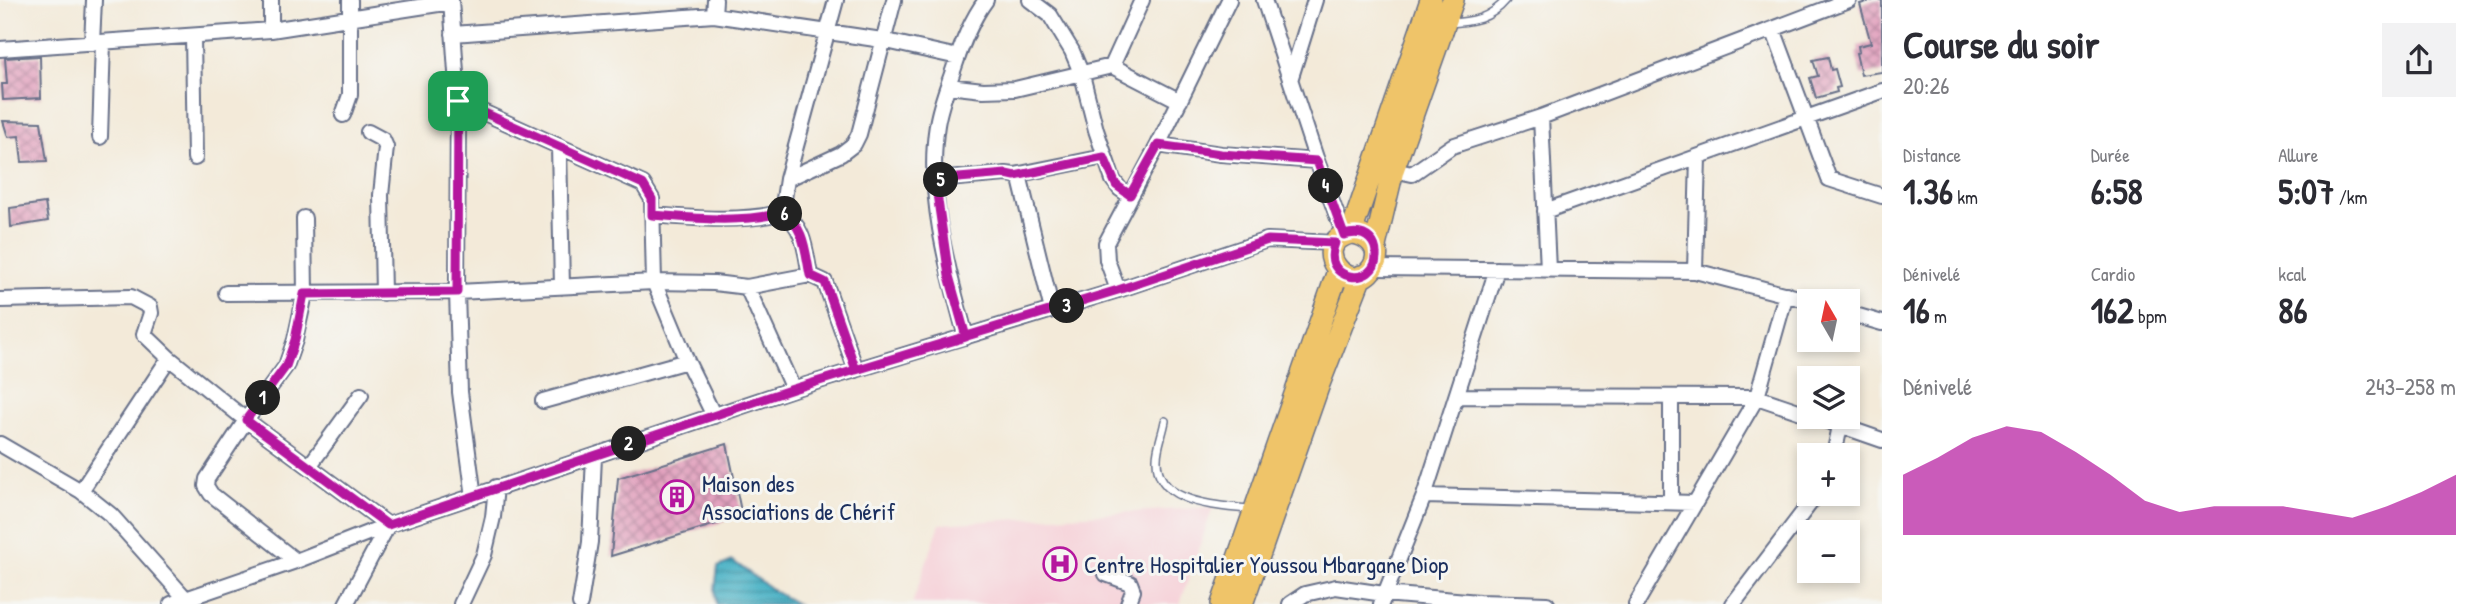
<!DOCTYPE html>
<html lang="fr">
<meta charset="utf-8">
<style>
:root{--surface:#fff;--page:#f2f2f3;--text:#2b2b33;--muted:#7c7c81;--accent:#b5179e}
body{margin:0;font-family:"Patrick Hand",sans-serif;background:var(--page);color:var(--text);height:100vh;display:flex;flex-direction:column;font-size:26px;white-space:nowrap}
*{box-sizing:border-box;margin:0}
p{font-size:23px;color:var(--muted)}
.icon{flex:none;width:38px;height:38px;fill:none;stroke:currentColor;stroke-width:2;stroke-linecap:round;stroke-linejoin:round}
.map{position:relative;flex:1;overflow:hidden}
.panel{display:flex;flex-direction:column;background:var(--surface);width:595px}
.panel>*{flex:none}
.needle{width:46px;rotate:351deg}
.fabs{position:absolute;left:1797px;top:289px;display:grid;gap:14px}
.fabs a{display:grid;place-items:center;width:63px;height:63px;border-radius:0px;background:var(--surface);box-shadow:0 4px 10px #0003;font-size:35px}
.pin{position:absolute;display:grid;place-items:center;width:60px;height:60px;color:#fff;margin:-30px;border-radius:14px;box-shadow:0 4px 10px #0006}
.km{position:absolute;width:35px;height:35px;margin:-18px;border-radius:50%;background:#222;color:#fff;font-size:19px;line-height:35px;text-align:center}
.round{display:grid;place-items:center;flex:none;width:74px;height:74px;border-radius:0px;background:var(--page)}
.headline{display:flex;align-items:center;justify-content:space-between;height:119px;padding:0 21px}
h1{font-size:38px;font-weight:700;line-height:52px}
.metrics{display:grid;grid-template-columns:repeat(3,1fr);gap:10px;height:119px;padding:7px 21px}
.metrics div{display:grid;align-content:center}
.metrics b{font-size:35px;font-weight:700}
.metrics small{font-size:19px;font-weight:400}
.metrics p{font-size:19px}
.chart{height:196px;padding:14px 21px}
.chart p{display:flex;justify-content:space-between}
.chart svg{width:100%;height:126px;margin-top:7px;fill:var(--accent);opacity:.7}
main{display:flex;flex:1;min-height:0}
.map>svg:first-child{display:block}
</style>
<main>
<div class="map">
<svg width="1882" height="604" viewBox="0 0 1882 604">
<defs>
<pattern id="water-rules" width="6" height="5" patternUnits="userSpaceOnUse" patternTransform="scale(1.75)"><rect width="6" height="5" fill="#46b1c5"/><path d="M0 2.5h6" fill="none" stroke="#3a90a3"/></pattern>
<pattern id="building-cross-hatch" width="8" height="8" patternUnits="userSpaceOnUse" patternTransform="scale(1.75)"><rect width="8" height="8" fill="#e2a2be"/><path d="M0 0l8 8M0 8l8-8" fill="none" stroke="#b6849e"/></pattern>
</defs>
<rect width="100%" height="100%" fill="#f6f6f2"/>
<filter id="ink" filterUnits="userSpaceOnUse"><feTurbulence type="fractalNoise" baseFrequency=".0143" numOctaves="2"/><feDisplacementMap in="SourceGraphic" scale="14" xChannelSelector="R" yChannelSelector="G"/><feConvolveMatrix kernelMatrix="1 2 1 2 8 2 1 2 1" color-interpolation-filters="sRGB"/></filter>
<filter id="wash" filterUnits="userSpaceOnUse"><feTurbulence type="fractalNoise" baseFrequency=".00686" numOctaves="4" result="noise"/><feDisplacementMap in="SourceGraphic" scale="28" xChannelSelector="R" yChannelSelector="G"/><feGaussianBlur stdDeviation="1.57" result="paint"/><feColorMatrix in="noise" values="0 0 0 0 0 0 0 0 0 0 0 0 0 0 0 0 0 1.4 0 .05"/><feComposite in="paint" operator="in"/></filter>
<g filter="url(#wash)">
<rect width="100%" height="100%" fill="#f3ead9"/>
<!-- built -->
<path fill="#f6cfd7" d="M1213 507 1180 604H912L940 524Z"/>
<!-- water -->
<path fill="url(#water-rules)" stroke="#307092" stroke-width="2" d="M733 561 774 591 797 604H716L715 589 718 567Z"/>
<g id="blocks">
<!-- building -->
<path fill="url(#building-cross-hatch)" d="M1874 0H1882V72L1861 75 1856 53 1859 52 1858 46 1871 43 1860 4Z
M40 56 41 98 3 100 2 84H7L5 58Z
M1828 57 1831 70 1835 69 1840 87 1836 88 1837 92 1816 98 1810 78 1818 76 1813 60Z
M3 121 41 122 47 161 22 162 19 136 8 137Z
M45 203 48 221 11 227 10 208Z
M727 444 742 516 611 556 618 478Z"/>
</g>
</g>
<g filter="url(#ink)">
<use href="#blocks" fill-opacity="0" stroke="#677089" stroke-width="2"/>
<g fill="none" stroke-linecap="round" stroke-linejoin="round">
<defs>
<path id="lane" d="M1448 23C1472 22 1490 19 1506 0
M1165 421C1163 433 1157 447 1157 459 1156 506 1220 505 1254 510"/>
<path id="street" d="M451 0 458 101 457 292 460 392 474 497
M1030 0 1050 15 1072 51 1082 75 1096 130 1113 180 1120 189 1130 196
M1264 0 1317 161 1344 235
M714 15 715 0
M1773 29 1829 179 1882 196
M271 30V0
M453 34 714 15 882 40 958 57
M193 36 195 158
M92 43 94 0
M0 49 271 30 451 2
M1112 66 1142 0
M1291 77 1315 0
M948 86 983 90 1015 89 1112 66 1180 101
M458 101 643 184 652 199 654 282 687 361 714 416
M343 115 350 95V0
M1541 117 1548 270
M368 132 383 140 386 147 381 195 383 293
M100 137 103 42
M1158 145 1221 154 1317 161
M559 146 562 287
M1393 170 1412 174 1452 146 1541 117 1849 0
M1015 175 1104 157
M787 179 841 154 854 144 859 134 894 0
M935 180 1006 174 1015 175 1020 179 1052 310
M1545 211 1882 91
M782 212C805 227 805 250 810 275
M652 215C689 218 746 223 782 212L787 179 836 0
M1373 268 1695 271 1810 301
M1695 271 1698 157
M747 287 793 389
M1118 290 1107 260 1106 243 1158 145 1229 0
M226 293 457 292 654 282 714 283 747 287 810 275 825 282 856 370
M0 300 131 297 150 307 151 313 144 334 169 358 246 420 388 525 346 604
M1848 313 1882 323
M966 337C948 271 926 194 937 125 940 105 948 86 954 68 962 44 971 20 986 0
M1456 396 1757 397 1810 415
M543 401 687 361
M1813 416 1882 440
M0 444 81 491 111 515 185 598
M1834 455 1840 426
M310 465 361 395
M81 491 169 358
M1424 496 1695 503
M1671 502V397
M296 561 211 494 206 486 207 479 246 420 286 366 295 340 305 294 304 218
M1106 574 1130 583 1133 591 1128 604
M171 604 296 561 388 525 793 389 1118 290 1267 240 1335 243
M461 604 484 555 493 517 496 487
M580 604 590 542 594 457
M1290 604 1305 594 1336 587 1384 594 1479 602 1547 604
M1381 604 1424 496 1497 269
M1636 604 1757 397 1786 294
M1733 604 1817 494"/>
<path id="primary" d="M1351 233C1368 234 1384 249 1373 267 1351 301 1305 245 1351 233L1431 0
M1375 246 1393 170 1453 0
M1222 604 1338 271
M1242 604 1319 384 1361 276"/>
</defs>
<!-- lane casing -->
<use href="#lane" stroke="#677089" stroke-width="10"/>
<!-- street casing -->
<use href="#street" stroke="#677089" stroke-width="18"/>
<!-- primary casing -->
<use href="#primary" stroke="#677089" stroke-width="24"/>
<!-- lane -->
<use href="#lane" stroke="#fff" stroke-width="7"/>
<!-- street -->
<use href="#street" stroke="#fff" stroke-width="14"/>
<!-- primary -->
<use href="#primary" stroke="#efc469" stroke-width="21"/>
</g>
</g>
<g fill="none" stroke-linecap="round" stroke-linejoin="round" filter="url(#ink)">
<defs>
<path id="route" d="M458 101 457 292 304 294 295 340 286 366 246 420 388 525 793 389 1118 290 1268 240 1335 243C1319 282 1378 289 1376 254 1376 249 1374 243 1370 239 1363 232 1354 232 1344 235L1317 161 1221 154 1158 145 1130 195 1116 185 1104 157 1015 176 1006 174 935 180 949 276 966 337 856 370 825 282 810 275C805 250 805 227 782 212 745 224 690 218 652 215V199L643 184 458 101"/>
</defs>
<!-- route casing -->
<use href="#route" stroke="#fff" stroke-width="14"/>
<!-- route -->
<use href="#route" stroke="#b5179e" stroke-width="9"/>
</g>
<!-- icons -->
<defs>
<symbol id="building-ring" viewBox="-11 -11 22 22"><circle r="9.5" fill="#f6f6f2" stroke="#b5179e" stroke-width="1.5"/><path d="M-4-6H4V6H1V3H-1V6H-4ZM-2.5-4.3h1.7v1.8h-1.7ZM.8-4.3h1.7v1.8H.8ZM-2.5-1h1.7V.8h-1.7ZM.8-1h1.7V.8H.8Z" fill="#b5179e"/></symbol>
<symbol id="hospital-ring" viewBox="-11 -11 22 22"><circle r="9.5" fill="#f6f6f2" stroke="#b5179e" stroke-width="1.5"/><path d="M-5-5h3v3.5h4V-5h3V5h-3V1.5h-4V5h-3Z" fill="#b5179e"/></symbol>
</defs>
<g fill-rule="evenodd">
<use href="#building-ring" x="658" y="478" width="38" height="38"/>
<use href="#hospital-ring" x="1041" y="545" width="38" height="38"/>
</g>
<g text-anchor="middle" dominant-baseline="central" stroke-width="6" stroke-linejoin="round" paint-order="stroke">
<!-- poi labels -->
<g font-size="24" fill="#1b2f5e" stroke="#f6f6f2" text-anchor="start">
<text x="702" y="483">Maison des<tspan x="702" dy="28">Associations de Chérif</tspan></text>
<text x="1084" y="564">Centre Hospitalier Youssou Mbargane Diop</text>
</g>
</g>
</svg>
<div class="fabs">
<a><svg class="needle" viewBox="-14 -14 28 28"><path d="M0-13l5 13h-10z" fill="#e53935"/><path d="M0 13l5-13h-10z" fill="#7c7c81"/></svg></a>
<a><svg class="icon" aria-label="layers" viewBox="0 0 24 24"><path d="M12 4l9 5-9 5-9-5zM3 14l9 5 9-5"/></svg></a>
<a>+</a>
<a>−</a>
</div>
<div class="pin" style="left:458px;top:101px;background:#1e9e55"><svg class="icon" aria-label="arrive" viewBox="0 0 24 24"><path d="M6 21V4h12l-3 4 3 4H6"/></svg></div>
<b class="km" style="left:263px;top:398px">1</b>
<b class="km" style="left:629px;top:444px">2</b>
<b class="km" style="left:1067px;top:306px">3</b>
<b class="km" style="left:1326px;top:186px">4</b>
<b class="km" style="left:941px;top:180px">5</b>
<b class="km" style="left:785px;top:214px">6</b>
</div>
<section class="panel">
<div class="headline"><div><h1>Course du soir</h1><p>20:26</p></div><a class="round"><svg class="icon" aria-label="share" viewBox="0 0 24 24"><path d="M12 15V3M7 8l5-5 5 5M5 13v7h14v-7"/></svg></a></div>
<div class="metrics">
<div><p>Distance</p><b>1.36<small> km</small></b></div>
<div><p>Durée</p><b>6:58</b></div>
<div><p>Allure</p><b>5:07<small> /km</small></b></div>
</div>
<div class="metrics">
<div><p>Dénivelé</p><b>16<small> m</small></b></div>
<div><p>Cardio</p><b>162<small> bpm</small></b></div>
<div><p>kcal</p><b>86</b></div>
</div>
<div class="chart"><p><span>Dénivelé</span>243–258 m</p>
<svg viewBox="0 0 160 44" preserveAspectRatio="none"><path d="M0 44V23L10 17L20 10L30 6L40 8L50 15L60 23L70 32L80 36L90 34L100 34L110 34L120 36L130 38L140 34L150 29L160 23V44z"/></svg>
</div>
</section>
</main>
